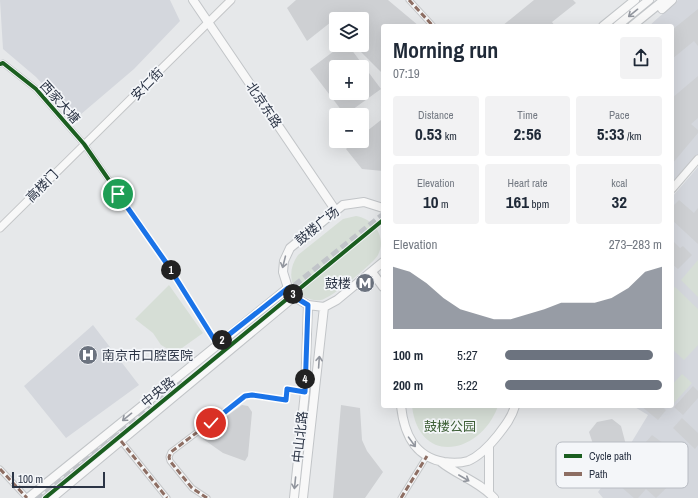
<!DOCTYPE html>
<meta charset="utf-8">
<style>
:root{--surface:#fff;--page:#f2f2f3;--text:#1f2937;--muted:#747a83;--accent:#6c737f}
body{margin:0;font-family:"Archivo Narrow","Noto Sans SC",sans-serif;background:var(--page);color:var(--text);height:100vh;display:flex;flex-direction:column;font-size:15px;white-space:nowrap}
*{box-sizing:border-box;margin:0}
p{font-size:13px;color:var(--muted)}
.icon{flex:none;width:22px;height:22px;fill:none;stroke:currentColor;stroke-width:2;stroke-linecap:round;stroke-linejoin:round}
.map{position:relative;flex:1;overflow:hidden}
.details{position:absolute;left:381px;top:24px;width:293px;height:384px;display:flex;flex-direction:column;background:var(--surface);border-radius:4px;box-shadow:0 4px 16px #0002}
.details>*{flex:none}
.controls{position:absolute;left:329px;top:12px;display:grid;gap:8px}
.controls a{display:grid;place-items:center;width:40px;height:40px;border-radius:4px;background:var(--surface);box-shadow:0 4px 16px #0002;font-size:20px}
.scale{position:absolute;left:12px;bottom:10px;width:93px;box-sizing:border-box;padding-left:4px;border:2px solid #2b3445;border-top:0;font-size:11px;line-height:14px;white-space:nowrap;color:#2b3445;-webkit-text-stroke:3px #f4f6f9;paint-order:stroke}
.pin{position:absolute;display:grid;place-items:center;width:34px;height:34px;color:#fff;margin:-17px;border:2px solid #fff;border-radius:50%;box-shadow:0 1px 4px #0007}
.km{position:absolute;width:20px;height:20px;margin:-10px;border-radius:50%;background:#222;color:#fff;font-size:11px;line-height:20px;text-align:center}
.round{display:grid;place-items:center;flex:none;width:42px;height:42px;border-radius:4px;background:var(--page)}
.headline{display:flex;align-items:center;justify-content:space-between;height:68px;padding:0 12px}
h1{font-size:22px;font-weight:700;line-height:30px}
.figures{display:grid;grid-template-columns:repeat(3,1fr);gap:6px;height:68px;padding:4px 12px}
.figures div{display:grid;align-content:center;border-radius:4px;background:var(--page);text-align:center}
.figures b{font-size:17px;font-weight:700}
.figures small{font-size:11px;font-weight:400}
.figures p{font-size:11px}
.chart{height:112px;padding:8px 12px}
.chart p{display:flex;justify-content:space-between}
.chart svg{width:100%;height:72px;margin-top:4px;fill:var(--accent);opacity:.7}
ul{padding:0 12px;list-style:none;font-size:13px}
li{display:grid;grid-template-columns:64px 48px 1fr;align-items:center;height:30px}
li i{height:10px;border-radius:5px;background:var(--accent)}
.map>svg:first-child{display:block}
</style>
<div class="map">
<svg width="698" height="498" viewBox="0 0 698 498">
<rect width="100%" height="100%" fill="#e6e8ea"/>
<!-- built -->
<path fill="#d4d7dd" d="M0 0H170L180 21 134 69 80 115 57 100 36 77 3 49Z
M678 0H698V159L672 189V26H649Z
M698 167V498H603L598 492 622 458 648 415 633 406H672V197Z
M93 325 139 385 66 438 24 386Z"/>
<!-- green -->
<path fill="#d6ded6" d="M356 216C374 219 387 237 378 255 374 263 330 299 321 300 311 302 299 295 294 287 289 276 291 265 298 255L343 219Z
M698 260V297L681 280Z
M169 285 203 333 175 353 161 345 153 333 135 319Z
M675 287 698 309V345L684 360 672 349V290Z
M682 374 692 383 672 405V385Z
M412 406H498C481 454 419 467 412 406Z"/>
<!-- building -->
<path fill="#ced0d3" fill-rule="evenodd" d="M296 0H388L419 26H383V74L354 45H362V19H336V27L331 22 307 41 287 8Z
M534 0H573L576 3 552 22 555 26H502Z
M698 9V46L694 41 672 59V30Z
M342 45H348L381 89 345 115 310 69ZM336 67H362V93H336Z
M698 76V118L691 124 698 130V133L672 164V98Z
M381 120 383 122V171L362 169 346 149 355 141H362V135Z
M679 200 694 213 698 208V244L672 220V207Z
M672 240 680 248 683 246 692 255 678 269 672 264Z
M693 386 698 391V398L683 415 674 407Z
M242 405 248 406 252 412 248 456 245 461 223 453 203 439 205 432Z
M341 405 360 408 362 440 367 451 383 472 365 498H333Z
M641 406H661L666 410 658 420Z
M682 418 698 433V445L695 449 673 428Z
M612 419 621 426 626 445 622 454 601 458 595 450 589 432 597 422Z
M652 435 678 454 688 467 656 498 646 489 638 498H634L613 480Z"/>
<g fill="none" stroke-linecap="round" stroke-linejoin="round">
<!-- primary-tunnel -->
<path stroke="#c1c4c9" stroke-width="8" stroke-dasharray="8 4" stroke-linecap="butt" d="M286 294 383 216
M35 498 181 380
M45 498 121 435"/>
<defs>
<path id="street" d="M409 0 433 26
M0 64 3 63 36 89 84 144 167 264 217 344
M121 441 167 498
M0 469 27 498
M207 498 192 488 170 461 169 457 171 452 245 396 252 395 286 400 287 389 305 392
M401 498 427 456"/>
<path id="secondary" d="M672 189 698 159
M0 228 231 0"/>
<path id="primary" d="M193 0 336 211
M662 9 672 0
M603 26 635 0
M617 26 649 0
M632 26 664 0
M383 208 364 202 343 205 290 248 284 261 283 272 288 288 298 299 308 305 324 307 337 300 383 262
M372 272 383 287
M401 406C404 433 414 457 444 462 451 463 461 463 468 461 480 456 490 445 498 435 505 426 512 417 515 406
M489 446V492
M441 462C457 475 480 482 494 498
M28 498 288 288
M52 498 295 296
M294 498 305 392 308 305
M303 498 324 307"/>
</defs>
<!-- street casing -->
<use href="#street" stroke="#c4c6c8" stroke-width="7"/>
<!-- secondary casing -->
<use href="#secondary" stroke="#c4c6c8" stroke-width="9"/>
<!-- primary casing -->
<use href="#primary" stroke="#c2c5c8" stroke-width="10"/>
<!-- street -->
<use href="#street" stroke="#f5f6f7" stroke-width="5"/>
<!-- secondary -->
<use href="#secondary" stroke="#f8f8f8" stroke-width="7"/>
<!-- primary -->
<use href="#primary" stroke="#f8f8f8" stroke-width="8"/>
<!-- quiet -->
<path stroke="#8d6e63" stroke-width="3" stroke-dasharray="6 3" stroke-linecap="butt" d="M409 0 433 26
M121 441 167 498
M0 469 27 498
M207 498 192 488 170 461 169 457 171 452 245 396 252 395 286 400 287 389 305 392
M401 498 427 456"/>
<defs>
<path id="cycleway" d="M0 64 3 63 36 89 84 144 167 264 217 344
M45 498 383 220"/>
</defs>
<!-- cycleway casing -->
<use href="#cycleway" stroke="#f4f6f9" stroke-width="6"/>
<!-- cycleway -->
<use href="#cycleway" stroke="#1b5e20" stroke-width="4"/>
</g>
<!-- one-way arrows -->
<defs><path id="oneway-shaft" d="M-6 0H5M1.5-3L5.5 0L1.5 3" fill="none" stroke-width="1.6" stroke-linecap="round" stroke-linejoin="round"/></defs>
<g stroke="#92969e">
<use href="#oneway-shaft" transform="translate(633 13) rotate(141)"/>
<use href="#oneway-shaft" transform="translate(284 262) rotate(104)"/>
<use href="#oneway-shaft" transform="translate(319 362) rotate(-86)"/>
<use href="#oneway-shaft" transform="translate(127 417) rotate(141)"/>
<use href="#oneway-shaft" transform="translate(412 442) rotate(54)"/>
<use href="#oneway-shaft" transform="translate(464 478) rotate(30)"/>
<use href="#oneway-shaft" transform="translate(295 483) rotate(96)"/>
</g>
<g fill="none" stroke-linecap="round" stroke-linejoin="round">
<defs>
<path id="route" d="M118 194 167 264 217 344 288 288 298 299 308 305 305 392 287 389 286 400 252 395 245 396 211 423"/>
</defs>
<!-- route casing -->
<use href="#route" stroke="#fff" stroke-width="8"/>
<!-- route -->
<use href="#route" stroke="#1a73e8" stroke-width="5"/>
</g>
<!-- icons -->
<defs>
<symbol id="metro-disc" viewBox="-11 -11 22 22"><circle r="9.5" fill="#6c737f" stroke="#f4f6f9"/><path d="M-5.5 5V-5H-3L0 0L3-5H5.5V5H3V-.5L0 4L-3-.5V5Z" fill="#fff"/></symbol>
<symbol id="hospital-disc" viewBox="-11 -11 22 22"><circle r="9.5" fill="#6c737f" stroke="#f4f6f9"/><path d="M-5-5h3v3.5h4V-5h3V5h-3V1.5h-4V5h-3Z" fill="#fff"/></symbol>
</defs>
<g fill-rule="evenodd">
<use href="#metro-disc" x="354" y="272" width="22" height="22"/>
<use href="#hospital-disc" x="77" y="344" width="22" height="22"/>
</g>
<g text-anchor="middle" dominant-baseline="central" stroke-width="3.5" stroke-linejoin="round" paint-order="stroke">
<!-- street labels -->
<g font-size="13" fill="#2b3445" stroke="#f4f6f9">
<text transform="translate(147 84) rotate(-45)">安仁街</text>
<text transform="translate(60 102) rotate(48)">西家大塘</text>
<text transform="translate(264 105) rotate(56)">北京东路</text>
<text transform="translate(42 186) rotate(-45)">高楼门</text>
<text transform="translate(317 226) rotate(-39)">鼓楼广场</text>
<text transform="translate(158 392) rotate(-39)">中央路</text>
<text transform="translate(300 437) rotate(-84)">中山北路</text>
</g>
<!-- poi labels -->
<g font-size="13" fill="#2b3445" stroke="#f4f6f9" text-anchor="end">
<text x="351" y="283">鼓楼</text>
<text x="102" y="355" text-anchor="start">南京市口腔医院</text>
</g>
<!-- park labels -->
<g font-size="13" fill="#3f6138" stroke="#f4f6f9">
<text x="450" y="426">鼓楼公园</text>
</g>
</g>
<!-- legend -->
<rect x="556" y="442" width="132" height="46" rx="6" fill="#f4f6f9" stroke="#b8bcc3" stroke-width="1"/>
<rect x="564" y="454" width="18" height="4" fill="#1b5e20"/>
<rect x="564" y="472" width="18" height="4" fill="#8d6e63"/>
<g font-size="11" fill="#2b3445">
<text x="589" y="460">Cycle path</text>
<text x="589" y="478">Path</text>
</g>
</svg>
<div class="controls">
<a><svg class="icon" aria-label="layers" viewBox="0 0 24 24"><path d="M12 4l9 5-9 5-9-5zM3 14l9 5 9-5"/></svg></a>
<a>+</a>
<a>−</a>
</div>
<div class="scale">100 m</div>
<div class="pin" style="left:118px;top:194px;background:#1e9e55"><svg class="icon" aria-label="arrive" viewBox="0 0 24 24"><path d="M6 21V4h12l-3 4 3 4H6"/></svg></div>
<div class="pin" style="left:211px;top:423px;background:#d93025"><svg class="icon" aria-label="check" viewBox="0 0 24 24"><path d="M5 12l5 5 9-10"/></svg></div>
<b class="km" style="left:171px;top:270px">1</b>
<b class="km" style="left:222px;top:340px">2</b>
<b class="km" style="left:293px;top:294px">3</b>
<b class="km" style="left:305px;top:379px">4</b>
<section class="details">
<div class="headline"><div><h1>Morning run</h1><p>07:19</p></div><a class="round"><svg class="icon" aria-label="share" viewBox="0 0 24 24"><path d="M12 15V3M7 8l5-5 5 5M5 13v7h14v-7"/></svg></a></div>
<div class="figures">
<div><p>Distance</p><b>0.53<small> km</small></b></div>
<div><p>Time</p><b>2:56</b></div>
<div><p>Pace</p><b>5:33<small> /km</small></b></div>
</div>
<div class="figures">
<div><p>Elevation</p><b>10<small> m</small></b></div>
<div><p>Heart rate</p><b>161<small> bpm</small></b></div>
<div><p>kcal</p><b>32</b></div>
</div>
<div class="chart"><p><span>Elevation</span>273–283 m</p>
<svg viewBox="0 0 160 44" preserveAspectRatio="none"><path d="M0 44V6L10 9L20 16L30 25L40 32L50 35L60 38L70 38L80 35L90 32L100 28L110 28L120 28L130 25L140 19L150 9L160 6V44z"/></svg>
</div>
<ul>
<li><b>100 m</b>5:27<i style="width:94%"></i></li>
<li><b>200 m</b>5:22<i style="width:100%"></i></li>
</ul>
</section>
</div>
